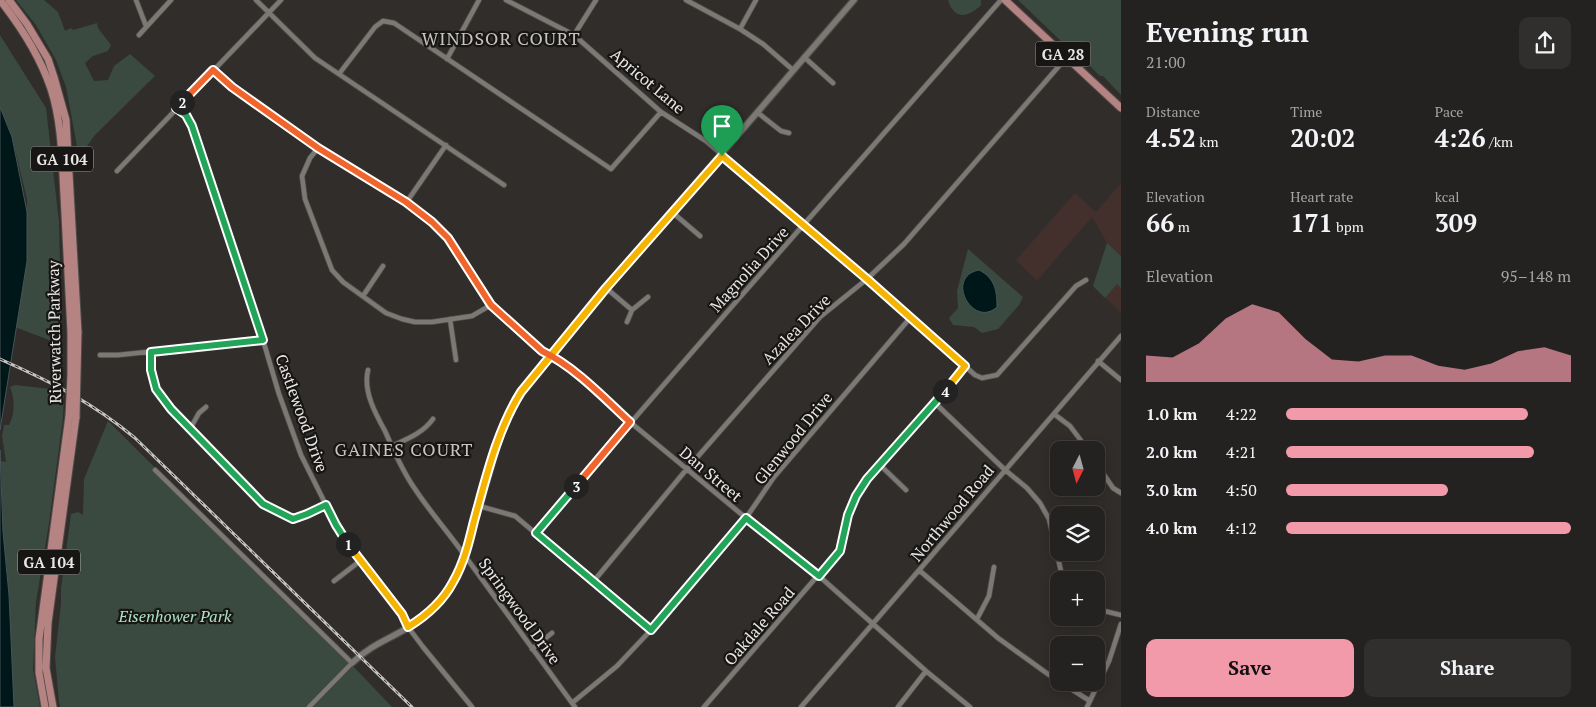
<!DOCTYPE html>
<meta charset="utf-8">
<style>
:root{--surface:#242220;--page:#302f2d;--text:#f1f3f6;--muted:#a3a4a5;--line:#413f3e;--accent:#f39aaa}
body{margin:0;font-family:"PT Serif",serif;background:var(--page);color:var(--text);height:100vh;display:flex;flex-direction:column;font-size:19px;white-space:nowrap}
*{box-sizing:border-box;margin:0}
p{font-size:16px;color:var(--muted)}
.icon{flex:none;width:28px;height:28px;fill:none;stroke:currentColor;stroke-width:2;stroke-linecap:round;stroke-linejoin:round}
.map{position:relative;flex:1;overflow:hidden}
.sheet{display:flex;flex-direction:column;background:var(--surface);width:475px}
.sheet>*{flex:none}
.needle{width:32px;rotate:186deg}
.fabs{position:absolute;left:1050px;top:441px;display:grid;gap:10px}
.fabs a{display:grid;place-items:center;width:55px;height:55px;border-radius:10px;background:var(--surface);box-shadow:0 2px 12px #0003,0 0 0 1px var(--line);font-size:25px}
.pin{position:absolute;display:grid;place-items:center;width:42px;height:42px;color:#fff;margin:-51px -21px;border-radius:50% 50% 50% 0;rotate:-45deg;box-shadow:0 0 5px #0007}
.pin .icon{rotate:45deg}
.km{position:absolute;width:25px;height:25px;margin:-12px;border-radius:50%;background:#222;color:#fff;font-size:14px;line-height:25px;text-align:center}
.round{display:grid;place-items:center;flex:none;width:52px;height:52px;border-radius:10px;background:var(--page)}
.summary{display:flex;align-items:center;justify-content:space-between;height:85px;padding:0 25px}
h1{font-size:28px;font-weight:800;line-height:38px}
.figures{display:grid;grid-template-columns:repeat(3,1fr);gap:8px;height:85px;padding:5px 25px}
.figures div{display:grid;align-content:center}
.figures b{font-size:25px;font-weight:800}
.figures small{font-size:14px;font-weight:400}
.figures p{font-size:14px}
.chart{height:140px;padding:10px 25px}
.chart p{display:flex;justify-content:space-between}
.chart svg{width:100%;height:90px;margin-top:5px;fill:var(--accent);opacity:.7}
.cta{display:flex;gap:10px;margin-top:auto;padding:10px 25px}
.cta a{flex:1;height:58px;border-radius:10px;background:var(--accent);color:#111;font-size:20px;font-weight:800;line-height:58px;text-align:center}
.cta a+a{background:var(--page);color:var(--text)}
ul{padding:0 25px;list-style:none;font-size:16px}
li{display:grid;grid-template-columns:80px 60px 1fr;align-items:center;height:38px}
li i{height:12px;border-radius:6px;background:var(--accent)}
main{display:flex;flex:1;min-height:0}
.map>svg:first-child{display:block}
</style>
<main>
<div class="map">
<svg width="1121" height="707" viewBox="0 0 1121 707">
<rect width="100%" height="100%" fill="#302d2a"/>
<!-- commercial -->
<path fill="#432f2c" d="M1121 183V313L1093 286 1107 243 1092 217 1037 281 1016 260 1075 193 1096 212Z"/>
<!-- green -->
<path fill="#3a4a41" d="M16 0H44L58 12 65 31 71 28 73 30 97 23 98 28 111 45 108 51 93 56 85 63 94 81 108 80 114 66 130 54 155 76 95 135 79 157 66 87 56 60 36 25Z
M948 0H981V5C968 18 954 20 948 0Z
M1018 0H1121V95L1103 76H1100L1077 53 1074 48 1062 42Z
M0 35 46 108 59 222 62 345 15 327 27 256V199L12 137 0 107Z
M1107 243 1121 256V288L1117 284 1105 298 1093 286Z
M968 249 1023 297 1019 305 998 329 982 333 974 327 953 325 949 318 958 308 957 291Z
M15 385 50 389 53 391 52 393 64 396 63 418 49 523 36 602 33 669 40 707H14L9 595 3 532 1 461 6 462 2 436 4 425H9C15 414 15 398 10 387Z
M108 421 352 663 310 707H60L59 702 55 657 61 604V589L71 514 78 512 83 515 84 479Z
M353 666 392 707H313Z"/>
<!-- water -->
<path fill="#00171a" stroke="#465557" d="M0 107 12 137 27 212V261L0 430Z
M979 270C995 278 997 291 997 307 973 329 944 277 979 270Z
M0 450 3 532 9 595 14 707H0Z"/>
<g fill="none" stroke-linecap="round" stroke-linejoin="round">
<defs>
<path id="minor" d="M136 0 146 26
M256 0 315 58 504 185
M506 0 574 35 661 112 706 141 867 279 975 375 982 378 997 375 1076 286 1086 280
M686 0 740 29 763 44 793 70
M740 29 756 0
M139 35 171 0
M574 35 596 0
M804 57 833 83
M447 59 479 0
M213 69 231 87 318 148 406 203 432 222 448 238 491 305 519 330 542 351 551 355 590 385 630 422 746 518 819 576 926 671 970 707
M339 74 375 27 383 21 394 23 611 169 661 112
M176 108 186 115 192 126 263 340 279 394 301 455 336 525 360 561 402 614 408 627 423 647 472 707
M758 113 781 131 789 133
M318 148 310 158 302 176 305 199 332 270 343 282 386 313 402 319 415 322H432L472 316 491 305
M117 171 281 0
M406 203 446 145
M672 212 700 236
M606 288 632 310
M363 296 383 266
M450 319 456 360
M627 322 632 310 648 297
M151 352V370L156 389 171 409 263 504 293 519 307 514 325 505
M100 355H118L263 340
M1098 361 1121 380
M368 370C363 391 375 413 385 431 394 451 402 471 415 489 430 512 449 533 465 556 502 606 538 657 575 707
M935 403 1004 469 1027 488 1040 503 1049 519 1063 580
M1054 414 1070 426 1088 450
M190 429 199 413 206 407
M392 446C407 439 423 433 433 419
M1096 463 1113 488 1121 493
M880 465 906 490
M155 470 352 663 309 707
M479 506 515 516 651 630
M536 533C689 353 846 177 1001 0
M920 571 998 638 1059 682
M334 581 360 561
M593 582 686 470 820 317 867 279 904 244 1066 58
M1096 609 1121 615
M977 619 989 596 994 567
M532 649 552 633
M1060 682 1090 701
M572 703 617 666 651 630 746 518 774 477 910 318
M704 707 839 551 848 515 856 495 867 479 965 366
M801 707 1121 336
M898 707 926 671
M1087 707 1109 661 1121 624"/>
<path id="tertiary" d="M352 663C373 642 399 636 421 619 443 602 456 580 465 555L503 426 511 408 521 392 606 288 854 0"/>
<path id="primary" d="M0 0C22 28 40 56 51 89 62 123 62 160 64 195 66 241 69 287 71 333
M9 0 27 24 48 59 54 77 66 120 78 332
M1005 0 1121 108
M45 707 39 673V639L69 416
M53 707 46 668 48 623 76 417"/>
</defs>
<!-- minor casing -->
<use href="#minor" stroke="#4e4c49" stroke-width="6"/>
<!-- tertiary casing -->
<use href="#tertiary" stroke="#4e4c49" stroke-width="8"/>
<!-- primary casing -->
<use href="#primary" stroke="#4e4c49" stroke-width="9"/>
<!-- minor -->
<use href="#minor" stroke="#7c7874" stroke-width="4.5"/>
<!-- tertiary -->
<use href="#tertiary" stroke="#7c7874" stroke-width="5.5"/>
<!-- primary -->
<use href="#primary" stroke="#b58382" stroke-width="7"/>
<defs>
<path id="rail" d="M0 359C50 381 93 403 135 438L412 707"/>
</defs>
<!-- rail casing -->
<use href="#rail" stroke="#c6c4c2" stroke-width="3"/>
<!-- rail -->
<use href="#rail" stroke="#171614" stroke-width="1" stroke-dasharray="4" stroke-linecap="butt"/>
<defs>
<path id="primary-bridge" d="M69 416 71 375V333
M76 417 78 332"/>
</defs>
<!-- primary-bridge casing -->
<use href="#primary-bridge" stroke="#4e4c49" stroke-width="9" stroke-linecap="butt"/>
<!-- primary-bridge -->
<use href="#primary-bridge" stroke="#b58382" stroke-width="7"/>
</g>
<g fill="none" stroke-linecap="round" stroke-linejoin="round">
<defs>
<path id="split-1" d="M348 544 402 614 408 627C426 616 443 601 453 582 464 563 469 542 474 521 486 478 497 430 521 392L606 288 722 156"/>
<path id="split-2" d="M182 102 176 108 186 115 192 126 263 340 151 352V370L156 389 171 409 263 504 293 519 307 514 326 505 336 525 348 544"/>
<path id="split-3" d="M182 102 213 70 232 87 318 148 406 202 432 222 448 238 491 305 542 351C575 367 603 397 630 422L576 486"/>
<path id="split-4" d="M576 486 536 533 651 630 746 518 819 576 840 551 848 515 856 496 867 479 945 391"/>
<path id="split-5" d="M722 156 867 279 965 366 945 391"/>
</defs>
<!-- split-1 casing -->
<use href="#split-1" stroke="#fff" stroke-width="10"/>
<!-- split-2 casing -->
<use href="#split-2" stroke="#fff" stroke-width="10"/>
<!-- split-3 casing -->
<use href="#split-3" stroke="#fff" stroke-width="10"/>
<!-- split-4 casing -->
<use href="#split-4" stroke="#fff" stroke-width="10"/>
<!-- split-5 casing -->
<use href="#split-5" stroke="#fff" stroke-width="10"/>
<!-- split-1 -->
<use href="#split-1" stroke="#f5b400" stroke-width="6"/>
<!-- split-2 -->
<use href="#split-2" stroke="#22a559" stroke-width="6"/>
<!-- split-3 -->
<use href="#split-3" stroke="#f0652b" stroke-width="6"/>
<!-- split-4 -->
<use href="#split-4" stroke="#22a559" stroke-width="6"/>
<!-- split-5 -->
<use href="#split-5" stroke="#f5b400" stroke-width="6"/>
</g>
<g text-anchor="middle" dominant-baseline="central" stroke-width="4.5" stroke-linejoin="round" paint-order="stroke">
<!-- shield labels -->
<g fill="#171614" stroke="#aaa8a6" stroke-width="1">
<rect x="1035.5" y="41.5" width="55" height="25" rx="4"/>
<rect x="31" y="146.5" width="62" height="25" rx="4"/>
<rect x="18" y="549.5" width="62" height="25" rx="4"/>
</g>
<g font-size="15" font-weight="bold" fill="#e9e7e5">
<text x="1063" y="54">GA 28</text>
<text x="62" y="159">GA 104</text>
<text x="49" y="562">GA 104</text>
</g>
<!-- street labels -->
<g font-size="16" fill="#e9e7e5" stroke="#171614">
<text transform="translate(648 81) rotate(40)">Apricot Lane</text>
<text transform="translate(749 269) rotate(-48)">Magnolia Drive</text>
<text transform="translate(796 329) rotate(-46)">Azalea Drive</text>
<text transform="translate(54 332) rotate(-91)">Riverwatch Parkway</text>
<text transform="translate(302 413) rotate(70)">Castlewood Drive</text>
<text transform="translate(793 438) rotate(-51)">Glenwood Drive</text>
<text transform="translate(711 474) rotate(40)">Dan Street</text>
<text transform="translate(952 513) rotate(-50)">Northwood Road</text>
<text transform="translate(520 611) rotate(54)">Springwood Drive</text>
<text transform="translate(759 626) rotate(-49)">Oakdale Road</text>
</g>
<!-- park labels -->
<g font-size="16" font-style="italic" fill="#ace3c4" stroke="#171614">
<text x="175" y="616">Eisenhower Park</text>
</g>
<!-- neighbourhood labels -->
<g font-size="18" letter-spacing="1" fill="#c8c4c0" stroke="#171614">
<text x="501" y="38">WINDSOR COURT</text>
<text x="404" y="449">GAINES COURT</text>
</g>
</g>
</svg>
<div class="fabs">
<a><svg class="needle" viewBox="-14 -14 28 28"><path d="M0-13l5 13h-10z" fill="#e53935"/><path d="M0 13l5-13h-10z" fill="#a3a4a5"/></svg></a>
<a><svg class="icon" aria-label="layers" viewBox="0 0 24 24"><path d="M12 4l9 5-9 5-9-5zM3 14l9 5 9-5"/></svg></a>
<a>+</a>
<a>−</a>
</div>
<div class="pin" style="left:722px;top:156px;background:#1e9e55"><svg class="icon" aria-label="arrive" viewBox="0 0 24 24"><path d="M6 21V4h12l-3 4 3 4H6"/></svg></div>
<b class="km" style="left:348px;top:544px">1</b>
<b class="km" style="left:182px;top:102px">2</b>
<b class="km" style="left:576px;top:486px">3</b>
<b class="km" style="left:945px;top:391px">4</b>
</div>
<section class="sheet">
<div class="summary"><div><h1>Evening run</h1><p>21:00</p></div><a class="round"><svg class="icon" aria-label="share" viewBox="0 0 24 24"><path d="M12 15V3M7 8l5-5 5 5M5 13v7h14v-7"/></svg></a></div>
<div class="figures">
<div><p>Distance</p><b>4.52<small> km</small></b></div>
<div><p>Time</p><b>20:02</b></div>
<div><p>Pace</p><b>4:26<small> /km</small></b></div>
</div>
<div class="figures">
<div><p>Elevation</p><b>66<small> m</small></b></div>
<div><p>Heart rate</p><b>171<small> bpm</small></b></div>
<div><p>kcal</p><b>309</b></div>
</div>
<div class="chart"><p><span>Elevation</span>95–148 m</p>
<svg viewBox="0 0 160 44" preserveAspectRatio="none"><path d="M0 44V31L10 32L20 25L30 13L40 6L50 10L60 23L70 33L80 34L90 31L100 31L110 36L120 38L130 35L140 29L150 27L160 31V44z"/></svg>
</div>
<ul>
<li><b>1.0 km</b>4:22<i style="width:85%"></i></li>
<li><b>2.0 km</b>4:21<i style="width:87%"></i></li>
<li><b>3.0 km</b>4:50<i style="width:57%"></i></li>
<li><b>4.0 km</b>4:12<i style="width:100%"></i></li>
</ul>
<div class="cta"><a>Save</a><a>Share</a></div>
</section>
</main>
